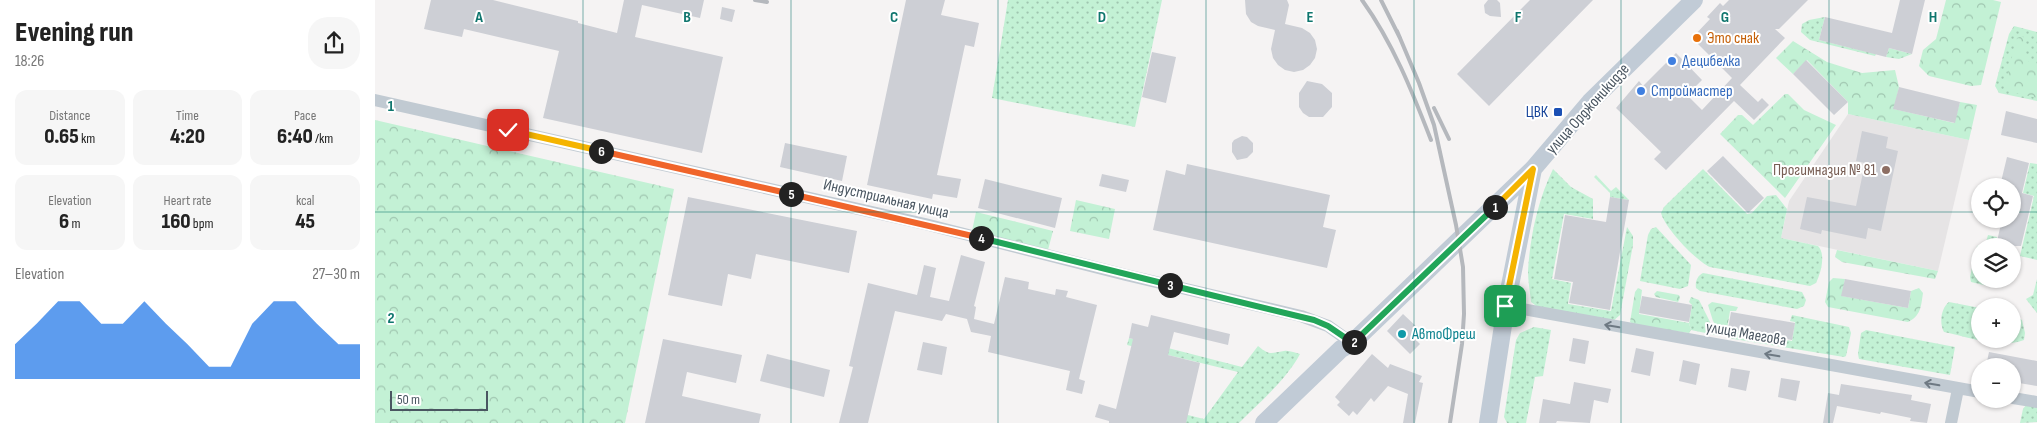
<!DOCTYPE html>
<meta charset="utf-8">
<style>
:root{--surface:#fff;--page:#f6f6f6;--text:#222;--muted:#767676;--accent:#1a73e8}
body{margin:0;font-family:"Sofia Sans Condensed",sans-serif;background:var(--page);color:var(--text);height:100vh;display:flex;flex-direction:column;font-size:19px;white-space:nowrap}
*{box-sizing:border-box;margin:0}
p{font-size:16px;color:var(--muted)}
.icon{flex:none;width:28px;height:28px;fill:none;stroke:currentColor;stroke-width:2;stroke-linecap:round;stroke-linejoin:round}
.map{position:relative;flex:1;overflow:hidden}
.details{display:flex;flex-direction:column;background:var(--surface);width:375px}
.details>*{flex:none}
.tools{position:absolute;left:1596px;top:178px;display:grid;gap:10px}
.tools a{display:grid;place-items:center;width:50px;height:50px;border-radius:50%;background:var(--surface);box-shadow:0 1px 4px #0004;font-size:25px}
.scale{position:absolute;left:15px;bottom:12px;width:98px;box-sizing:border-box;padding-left:5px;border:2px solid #4a5661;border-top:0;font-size:14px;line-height:18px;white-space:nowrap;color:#4a5661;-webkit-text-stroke:4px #fff;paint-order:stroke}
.pin{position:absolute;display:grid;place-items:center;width:42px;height:42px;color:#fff;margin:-21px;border-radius:10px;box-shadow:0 2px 8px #0006}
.km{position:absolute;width:25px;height:25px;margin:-12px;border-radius:50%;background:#222;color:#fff;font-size:14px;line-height:25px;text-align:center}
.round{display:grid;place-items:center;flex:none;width:52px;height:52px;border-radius:20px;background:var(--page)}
.overview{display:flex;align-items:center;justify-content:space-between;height:85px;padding:0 15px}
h1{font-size:28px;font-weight:800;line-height:38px}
.figures{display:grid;grid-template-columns:repeat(3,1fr);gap:8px;height:85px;padding:5px 15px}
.figures div{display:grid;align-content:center;border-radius:12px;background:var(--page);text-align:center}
.figures b{font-size:21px;font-weight:800}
.figures small{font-size:14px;font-weight:400}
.figures p{font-size:14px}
.chart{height:140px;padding:10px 15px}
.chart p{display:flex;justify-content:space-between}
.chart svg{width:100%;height:90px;margin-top:5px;fill:var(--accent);opacity:.7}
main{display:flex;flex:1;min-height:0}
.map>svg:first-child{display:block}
</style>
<main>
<section class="details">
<div class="overview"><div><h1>Evening run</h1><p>18:26</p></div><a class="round"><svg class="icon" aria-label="share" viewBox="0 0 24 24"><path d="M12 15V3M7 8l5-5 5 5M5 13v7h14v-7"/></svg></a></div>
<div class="figures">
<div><p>Distance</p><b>0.65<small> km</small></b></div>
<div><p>Time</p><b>4:20</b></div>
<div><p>Pace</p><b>6:40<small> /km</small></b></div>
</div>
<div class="figures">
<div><p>Elevation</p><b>6<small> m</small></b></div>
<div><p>Heart rate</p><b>160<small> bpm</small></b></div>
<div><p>kcal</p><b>45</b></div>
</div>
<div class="chart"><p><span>Elevation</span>27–30 m</p>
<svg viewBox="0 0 160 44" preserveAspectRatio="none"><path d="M0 44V27L10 17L20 6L30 6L40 17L50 17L60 6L70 17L80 27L90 38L100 38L110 17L120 6L130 6L140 17L150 27L160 27V44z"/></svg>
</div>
</section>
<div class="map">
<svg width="1662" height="423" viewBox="0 0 1662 423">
<defs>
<pattern id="green-dots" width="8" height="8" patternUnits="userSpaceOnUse" patternTransform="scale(1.25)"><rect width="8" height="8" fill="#c3f1d5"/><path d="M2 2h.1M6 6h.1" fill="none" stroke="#a0c6b0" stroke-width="1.8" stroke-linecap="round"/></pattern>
<pattern id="forest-crowns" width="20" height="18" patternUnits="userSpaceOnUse" patternTransform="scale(1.25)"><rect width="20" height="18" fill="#c3f1d5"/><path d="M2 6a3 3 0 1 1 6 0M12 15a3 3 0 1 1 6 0" fill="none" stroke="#a0c6b0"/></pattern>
</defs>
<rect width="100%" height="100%" fill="#f5f3f3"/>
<!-- education -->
<path fill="#e6e4e5" d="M1473 114 1594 140 1563 271 1406 238 1414 201Z"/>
<!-- green -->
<path fill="url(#green-dots)" d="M633 0H787L760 127 617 98Z
M1450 17 1444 40 1501 54 1500 56 1435 40 1426 32 1427 24 1434 20Z
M1639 26 1662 32V101L1624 93 1620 86 1634 34Z
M1514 48 1537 54 1524 59 1511 57Z
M1655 163 1662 164V260L1645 256 1659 196 1648 193Z
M1178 169 1196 187 1218 199V219L1189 214 1177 279 1196 283 1193 304 1236 311 1252 227 1258 236V245L1245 315 1238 321 1164 308 1156 302C1155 292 1153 281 1153 271 1155 236 1163 200 1178 169Z
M1328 169 1372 214 1377 213 1392 196 1401 195 1412 209 1406 238 1443 246C1451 254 1446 273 1441 283L1435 286 1335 267C1321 261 1290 228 1286 213L1289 207Z
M1221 175 1236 191 1241 187 1254 200 1235 197V193L1219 177Z
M1281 227 1316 265 1313 286 1305 289 1265 281 1273 235 1276 229Z
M1613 235 1622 237 1620 246H1605V260L1599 259 1602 246 1611 242Z
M1598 263 1605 265 1602 278 1614 281 1613 286 1596 282 1595 277Z
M1328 273 1427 292 1431 300 1429 306 1422 309 1325 291 1321 288C1320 282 1322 276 1328 273Z
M1662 279V313L1651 299 1658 295Z
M1316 297 1324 300 1338 328 1345 336 1316 330 1314 323 1317 305 1314 302Z
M1574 302 1605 308V339H1638V315L1647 320 1650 333 1649 340C1626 349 1593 337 1569 332 1564 323 1566 308 1574 302Z
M1417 315 1474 327 1476 333 1471 356 1469 357 1353 338 1346 332V329H1352L1417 341 1420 322 1415 321Z
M1159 327 1176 330 1168 376 1160 377 1151 423H1132L1129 417 1141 340 1145 333Z
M1491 330 1580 347 1575 375 1484 359 1483 354 1486 333Z
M754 338 867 367 883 346C895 356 896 353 909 351 914 350 920 353 925 354 911 380 885 402 864 423H786L744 398 829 419 863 372 752 345Z
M1651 405 1662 406V422L1645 423 1648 409Z"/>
<!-- forest -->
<path fill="url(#forest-crowns)" d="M1571 0H1618L1626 2 1606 85 1596 86 1554 76 1544 66 1548 50 1561 39Z
M1647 36 1651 39C1651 53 1647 61 1662 67V98L1636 92 1630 83 1642 38Z
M1418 41 1452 62 1487 73 1520 70 1524 87 1519 109 1579 123 1585 102 1602 105 1594 140 1473 114V102L1432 60 1418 74 1401 58Z
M1410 94H1413L1429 110 1461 125 1410 198 1345 134 1363 115H1367L1378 125Z
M0 120 299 189 250 423H0Z
M701 200 740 209 734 239 695 231Z
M601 212 678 231 673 250 597 231Z
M1252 238 1256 239 1257 244 1252 273 1247 275 1245 273Z
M1462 250 1563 271 1560 279 1467 262 1460 257Z
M1458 278 1470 279 1467 296 1533 308 1536 291 1544 288 1548 293C1546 306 1546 316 1533 322L1453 307 1450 302 1454 282Z
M1263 288 1267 290 1264 314 1314 323 1316 330 1314 333 1261 326 1255 322 1260 292Z
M1282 291 1304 295 1305 298 1303 302 1281 297 1279 294Z
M1337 302 1363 307 1361 311H1355L1352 329 1342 327 1338 321 1333 305Z
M1204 307 1229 311 1231 314 1227 318 1202 313 1200 309Z"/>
<!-- building -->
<path fill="#cdcfd5" d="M56 0H118L203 21V23L242 33 249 0H329L325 18 267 5 260 37 348 57 327 153 168 118 184 51 89 29 87 37 49 29Z
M531 0H570L566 15 604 23 599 47 590 45 562 175 586 179 582 198 558 194 557 199 492 185Z
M870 0H912L914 5 910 24 927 28 935 33 940 40 942 49 940 58 935 65 928 70 919 72 910 70 903 65 898 58 896 49 900 30 883 26 876 22 871 14Z
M1113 0H1122L1125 3 1126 17 1115 16 1110 13 1109 5Z
M1155 0H1218L1114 106 1082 74Z
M1354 0H1433L1404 29H1400L1410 38 1365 85 1383 102 1387 98 1394 105 1379 120 1359 101 1291 170 1279 159 1286 152 1241 108 1264 81 1268 86 1301 53 1327 80 1312 95 1327 110 1357 78 1317 38 1335 19 1332 17 1345 3 1348 6Z
M1525 0H1550L1537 54 1514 48 1511 57 1444 40 1450 17 1517 33Z
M347 7 360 10 357 22 345 19Z
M777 52 801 57 791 103 767 97Z
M1431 60 1473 102 1459 115 1418 74Z
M932 81 947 84 957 93V107L948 117H934L928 113 924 107V93Z
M1524 87 1585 102 1580 123 1518 109Z
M1631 111 1662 119V143L1626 135Z
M1487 131 1513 137 1511 148 1523 151 1506 231 1493 228 1491 239 1447 230 1446 234 1425 229 1432 197 1481 206 1490 163 1481 161Z
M867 136 872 137 878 143V152L872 158 862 160 857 152V143L859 140Z
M410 143 472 156 467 181 405 167Z
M1348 156 1389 198 1373 213 1332 171Z
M1632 157 1654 163 1647 193 1658 196 1646 246H1621L1627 219H1638V186H1625Z
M812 164 955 195 948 227 961 230 952 268 778 230 791 170 810 175Z
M727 174 754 180 751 192 724 186Z
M610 179 687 198 680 228 603 208Z
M313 197 482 231 474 273 381 254 376 279 353 274 347 306 293 295Z
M1235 197 1254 200 1235 310 1194 303 1198 282 1179 279 1190 215 1231 222Z
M586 255 610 262 599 306 601 307 599 319 619 324 630 277 654 282 653 289 680 295 681 289 693 291 691 297 722 305 704 379 710 381 707 394 691 390 695 371 613 352 616 336 596 332 592 319 571 314 567 321 520 311 493 423H464L478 367 474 366 493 283 542 295 549 265 561 268 555 297 574 301Z
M1470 279 1536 291 1533 308 1466 296Z
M1267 296 1317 305 1314 322 1264 313Z
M1356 312 1420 323 1417 340 1353 329Z
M1028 314 1044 329 1037 336 1045 344 1035 354 1012 331Z
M776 315 855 334 853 345 799 332 793 355 825 363 811 423H734V421L720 417 724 404 741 409 758 339 754 338 757 323 773 327Z
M1198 338 1214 341 1210 364 1194 361Z
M288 339 367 355 361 383 312 372 307 396 386 414 384 423H270Z
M548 342 572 347 567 375 542 370Z
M1261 348 1279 352 1275 376 1256 372Z
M1614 352 1662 361V386L1638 382V366H1611Z
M392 354 455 370 449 397 385 381Z
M997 354 1013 368 1015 364 1047 376 1044 382 1048 383 1040 423H1028L1033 394 1013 386 999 402 996 398 982 415 978 411 974 416 962 405 965 402 960 397Z
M1308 360 1325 364 1321 385 1304 381Z
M1356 368 1375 371 1371 391 1353 387Z
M1406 378 1425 381 1421 401 1403 397Z
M1199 382 1236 389 1233 403 1219 400 1215 423 1182 421 1181 423H1164L1168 399 1195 404Z
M1466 384 1537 395 1536 400 1556 404 1552 423 1535 421 1536 418 1506 412 1505 414 1462 406 1458 423H1448L1453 393 1464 395Z"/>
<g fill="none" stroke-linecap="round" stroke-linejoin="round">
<!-- street -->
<path stroke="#c1cad2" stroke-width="12" d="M0 100 550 224 751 275 926 316 953 326 977 343
M1131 306 1605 392
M1638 398 1662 402
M1576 423 1583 389"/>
<!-- secondary -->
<path stroke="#c1cbd6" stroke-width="18" d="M889 423 966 349 977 343 1158 169 1215 102 1319 0
M1113 423 1131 306 1158 169"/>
<!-- rail -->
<path stroke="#b5b8bd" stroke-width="4" d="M380 0 392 2
M987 0C1018 43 1037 91 1056 140
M1006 0 1025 38
M1022 31 1044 83 1059 125 1081 225 1088 267 1089 314 1087 344 1075 423
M1059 108 1074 139"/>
</g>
<!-- one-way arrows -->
<defs><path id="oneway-shaft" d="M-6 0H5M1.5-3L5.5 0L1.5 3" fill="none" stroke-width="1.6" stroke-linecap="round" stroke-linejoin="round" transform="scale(1.25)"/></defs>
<g stroke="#6e7983">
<use href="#oneway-shaft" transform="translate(1237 326) rotate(-170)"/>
<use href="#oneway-shaft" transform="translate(1397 355) rotate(-170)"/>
<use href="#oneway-shaft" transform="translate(1557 384) rotate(-170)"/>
</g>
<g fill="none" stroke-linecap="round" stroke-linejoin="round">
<defs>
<path id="split-1" d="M1120 207 1158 169 1130 306"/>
<path id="split-2" d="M979 342 1120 207"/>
<path id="split-3" d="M795 285 939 320 953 326 978 343 979 342"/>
<path id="split-4" d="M606 238 795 285"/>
<path id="split-5" d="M416 194 606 238"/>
<path id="split-6" d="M226 151 416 194"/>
<path id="split-7" d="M133 130 226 151"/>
</defs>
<!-- split-1 casing -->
<use href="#split-1" stroke="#fff" stroke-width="10"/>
<!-- split-2 casing -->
<use href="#split-2" stroke="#fff" stroke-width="10"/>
<!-- split-3 casing -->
<use href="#split-3" stroke="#fff" stroke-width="10"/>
<!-- split-4 casing -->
<use href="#split-4" stroke="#fff" stroke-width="10"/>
<!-- split-5 casing -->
<use href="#split-5" stroke="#fff" stroke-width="10"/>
<!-- split-6 casing -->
<use href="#split-6" stroke="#fff" stroke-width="10"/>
<!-- split-7 casing -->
<use href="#split-7" stroke="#fff" stroke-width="10"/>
<!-- split-1 -->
<use href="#split-1" stroke="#f5b400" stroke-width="6"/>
<!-- split-2 -->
<use href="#split-2" stroke="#22a559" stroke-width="6"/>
<!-- split-3 -->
<use href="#split-3" stroke="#22a559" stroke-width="6"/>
<!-- split-4 -->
<use href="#split-4" stroke="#22a559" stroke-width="6"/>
<!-- split-5 -->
<use href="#split-5" stroke="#f0652b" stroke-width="6"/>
<!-- split-6 -->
<use href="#split-6" stroke="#f0652b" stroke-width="6"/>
<!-- split-7 -->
<use href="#split-7" stroke="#f5b400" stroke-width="6"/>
</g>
<!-- grid -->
<path fill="none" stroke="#0f766e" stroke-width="1" stroke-opacity="0.55" d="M208 0V423M416 0V423M623 0V423M831 0V423M1039 0V423M1246 0V423M1454 0V423M0 212H1605M1638 212H1662"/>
<!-- markers -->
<circle fill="#e8710a" stroke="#fff" stroke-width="2" cx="1322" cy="38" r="5"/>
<g fill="#3f7fe0" stroke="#fff" stroke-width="2">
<circle cx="1297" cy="61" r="5"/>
<circle cx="1266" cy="91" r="5"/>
</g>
<rect fill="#1a4fb4" stroke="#fff" stroke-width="2" x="1178" y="107" width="10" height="10" rx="2.5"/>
<circle fill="#8d6e63" stroke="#fff" stroke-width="2" cx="1511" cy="170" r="5"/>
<circle fill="#0f9aa8" stroke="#fff" stroke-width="2" cx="1027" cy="334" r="5"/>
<g text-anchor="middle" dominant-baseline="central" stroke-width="4" stroke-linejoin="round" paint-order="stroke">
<!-- food labels -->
<g font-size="16" fill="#c56008" stroke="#fff" text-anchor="start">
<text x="1332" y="38">Это снак</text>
</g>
<!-- shop labels -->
<g font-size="16" fill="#366cbe" stroke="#fff" text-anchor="start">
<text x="1307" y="61">Децибелка</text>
<text x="1276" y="91">Строймастер</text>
</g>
<!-- street labels -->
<g font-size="16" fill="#4a5661" stroke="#fff">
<text transform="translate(1213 109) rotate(-48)">улица Орджоникидзе</text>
<text transform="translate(511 199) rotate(13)">Индустриальная улица</text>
<text transform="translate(1371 334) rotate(10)">улица Маегова</text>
</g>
<!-- transit labels -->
<g font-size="16" fill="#164399" stroke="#fff" text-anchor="end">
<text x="1173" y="112">ЦВК</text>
</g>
<!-- education labels -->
<g font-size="16" fill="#785e54" stroke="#fff" text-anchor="end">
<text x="1501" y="170">Прогимназия № 81</text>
</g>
<!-- culture labels -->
<g font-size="16" fill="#0d838f" stroke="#fff" text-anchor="start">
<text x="1037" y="334">АвтоФреш</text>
</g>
</g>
<g font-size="16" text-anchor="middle" font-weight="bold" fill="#0f766e" stroke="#fff" stroke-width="4" stroke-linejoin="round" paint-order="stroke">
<text x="104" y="22">A</text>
<text x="312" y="22">B</text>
<text x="519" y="22">C</text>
<text x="727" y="22">D</text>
<text x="935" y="22">E</text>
<text x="1143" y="22">F</text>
<text x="1350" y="22">G</text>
<text x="1558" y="22">H</text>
<text x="16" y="111">1</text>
<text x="16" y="323">2</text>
</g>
</svg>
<div class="tools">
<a><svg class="icon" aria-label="locate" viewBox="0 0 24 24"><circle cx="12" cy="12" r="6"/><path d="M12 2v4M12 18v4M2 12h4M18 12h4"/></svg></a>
<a><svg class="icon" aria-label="layers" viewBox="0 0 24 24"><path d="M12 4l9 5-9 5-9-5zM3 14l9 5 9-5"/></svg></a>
<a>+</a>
<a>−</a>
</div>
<div class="scale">50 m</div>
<div class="pin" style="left:1130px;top:306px;background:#1e9e55"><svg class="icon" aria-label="arrive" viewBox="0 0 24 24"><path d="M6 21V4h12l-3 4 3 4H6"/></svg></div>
<div class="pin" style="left:133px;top:130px;background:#d93025"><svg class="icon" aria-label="check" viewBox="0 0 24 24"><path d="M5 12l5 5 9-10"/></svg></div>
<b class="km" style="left:1120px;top:207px">1</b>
<b class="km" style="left:979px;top:342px">2</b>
<b class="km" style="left:795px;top:285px">3</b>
<b class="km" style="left:606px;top:238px">4</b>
<b class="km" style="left:416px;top:194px">5</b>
<b class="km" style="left:226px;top:151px">6</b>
</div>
</main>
